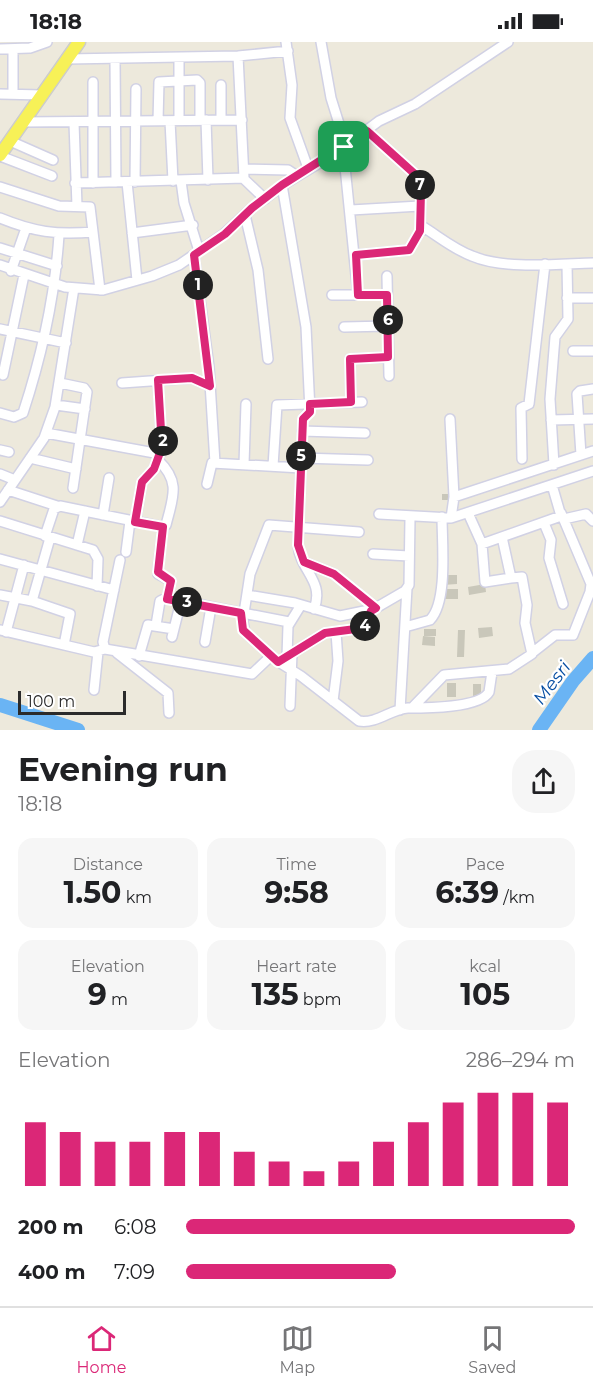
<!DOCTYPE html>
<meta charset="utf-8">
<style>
:root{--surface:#fff;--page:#f6f6f6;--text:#202124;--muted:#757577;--line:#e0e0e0;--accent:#db2777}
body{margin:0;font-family:Montserrat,sans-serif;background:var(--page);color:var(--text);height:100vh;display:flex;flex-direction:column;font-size:22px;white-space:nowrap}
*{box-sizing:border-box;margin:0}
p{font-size:20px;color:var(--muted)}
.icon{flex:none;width:33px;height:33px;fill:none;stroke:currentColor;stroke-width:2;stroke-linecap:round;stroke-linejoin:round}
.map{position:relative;height:688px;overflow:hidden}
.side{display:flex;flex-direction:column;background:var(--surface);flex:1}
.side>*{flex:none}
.scale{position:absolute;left:18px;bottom:15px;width:108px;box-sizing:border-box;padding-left:6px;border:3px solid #2b2b2b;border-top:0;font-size:16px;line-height:21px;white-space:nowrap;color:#2b2b2b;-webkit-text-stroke:4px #fff;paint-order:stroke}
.pin{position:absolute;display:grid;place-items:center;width:51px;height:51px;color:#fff;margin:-26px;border-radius:12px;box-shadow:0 3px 9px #0006}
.km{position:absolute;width:30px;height:30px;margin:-15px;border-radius:50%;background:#222;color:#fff;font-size:16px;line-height:30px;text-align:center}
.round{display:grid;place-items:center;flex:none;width:63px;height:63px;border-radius:24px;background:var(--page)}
.summary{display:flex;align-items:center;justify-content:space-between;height:102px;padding:0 18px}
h1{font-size:33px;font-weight:700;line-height:45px}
.figures{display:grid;grid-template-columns:repeat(3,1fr);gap:9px;height:102px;padding:6px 18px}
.figures div{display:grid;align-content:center;border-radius:15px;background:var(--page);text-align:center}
.figures b{font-size:30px;font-weight:700}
.figures small{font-size:16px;font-weight:400}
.figures p{font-size:16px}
.chart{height:168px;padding:12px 18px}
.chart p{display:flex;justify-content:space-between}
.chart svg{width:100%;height:108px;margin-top:6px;stroke:var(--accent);stroke-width:6}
ul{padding:0 18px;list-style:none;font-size:20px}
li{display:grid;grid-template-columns:96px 72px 1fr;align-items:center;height:45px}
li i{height:15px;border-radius:8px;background:var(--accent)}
.status{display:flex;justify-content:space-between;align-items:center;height:42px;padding:0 30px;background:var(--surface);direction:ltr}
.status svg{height:16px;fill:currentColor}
.menu{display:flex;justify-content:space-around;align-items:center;height:84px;border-top:2px solid var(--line);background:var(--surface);font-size:16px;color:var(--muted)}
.menu a{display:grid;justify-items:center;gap:3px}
.menu .current{color:var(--accent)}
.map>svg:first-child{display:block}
</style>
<div class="status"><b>18:18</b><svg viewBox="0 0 49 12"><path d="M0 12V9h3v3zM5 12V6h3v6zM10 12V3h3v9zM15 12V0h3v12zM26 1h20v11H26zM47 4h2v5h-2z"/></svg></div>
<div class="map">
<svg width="593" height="688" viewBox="0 0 593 688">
<rect width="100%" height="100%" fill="#ede9dc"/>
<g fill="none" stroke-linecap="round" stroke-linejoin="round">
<!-- river -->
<path stroke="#6ab4f4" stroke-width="14" d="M0 663 78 688
M539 688 573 639 593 616"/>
</g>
<!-- building -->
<path fill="#c9c7ba" d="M442 452H451V458H442Z
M443 533H457V542L443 543Z
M485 542 486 550 469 553 468 545Z
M442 547H458V557H442Z
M492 585 493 594 479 596 478 586Z
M424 587H436V594H424Z
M458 588H465L464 615H457Z
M423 594 435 595V604L422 603Z
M447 641H456V655H447Z
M473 642H481V656L473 655Z"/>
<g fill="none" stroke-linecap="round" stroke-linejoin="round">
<defs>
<path id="minor" d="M286 0 292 43 290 76 308 126
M321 0 331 56 346 104
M0 7 30 6 47 0
M13 7V52
M67 17 238 14 288 9
M115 17 116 140
M93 40V141
M221 43V78
M0 52 42 53
M179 78V16
M206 78 208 138
M158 79 159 40 197 38 200 41V78
M170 79 173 139
M23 80 242 78
M74 81 77 164
M10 99 53 118
M343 105 358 253
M0 114 52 134
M245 127 288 128 297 134
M244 137 265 157
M181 139 184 161 199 209
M127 140 137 238
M135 140 136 47
M75 141 244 136 238 14
M282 143 306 285 310 369 303 377 298 503C300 529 325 539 314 567
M0 145 59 164 90 165 100 248
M351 168 420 164
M245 173 258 228 268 317
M0 176C34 190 56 193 93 190
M420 183C437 193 453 207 472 214 505 228 558 222 593 221
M132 191 193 183
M0 206 57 224
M194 213 209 325 215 421
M356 213 409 208 420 189 421 150 417 134 367 89
M0 223 65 245 103 248 152 234 179 223 224 192 252 166 289 139 336 111 379 79 415 62 508 0
M11 229 26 186
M387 234 389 334
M332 253H387
M567 256H593
M344 285 388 284
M0 287 66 301
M573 309H593
M3 333 24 233
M60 341 84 346 87 350 73 446
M122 341 192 336 210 344
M351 360 350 317 388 315
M56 363 85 367
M0 371 14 375 23 371C42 313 55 254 59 193
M450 377 454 455 451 476
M551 378 593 377
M302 389 365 391
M46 391 160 412
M0 408 9 410
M581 413 577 352 580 349 593 347
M30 416 76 427
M301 416 368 418
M522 417 521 366 529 362 545 222
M158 418C181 440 173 455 166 483L163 485 158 528V532L171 539 167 557
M244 422 246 362
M554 423 550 357 555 295 568 277 567 222
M273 424 277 363 362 360
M0 432 15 438
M207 442 212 421 301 426
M8 448 57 464
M454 455 593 409
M0 460 44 396 55 365 74 246
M468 471 482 502 485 540 511 536
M379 472 451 476 593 429
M103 473 109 436
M564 477 586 472 593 479
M0 479 93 508 98 517 97 544
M135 481 142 440 154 427 162 405 158 338
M544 481 551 498 549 516 563 562
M45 494 54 467 60 464 163 485
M482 502 561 474 552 443
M77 503 85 469
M126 510 130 479
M373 512 409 514
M0 517 114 548
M120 518 103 600 105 607 252 632 271 614
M304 520 334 532 376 566
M0 553 32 559 70 572 64 603
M247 553 295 561 340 574 374 567 405 549 409 543 410 476
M32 559 50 496
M241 571 245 590 277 619 301 634 359 679C377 682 391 667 408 666 426 666 480 666 489 650L492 630
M244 571 250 532 269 483 359 490
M156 583 160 559 166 556 289 580
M405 585 430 578C448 560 442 500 442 475
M0 588 94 610 105 607
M6 590 24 523
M172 595 181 559
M205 600 211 565
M117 611 168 651 169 671
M532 611 555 593H573L590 550 591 542 561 471
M139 614 148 583 174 587
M287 614 288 584 301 563
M278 620 325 591 363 586 371 569
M94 648 98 610
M333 659 338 619 336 590
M290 664 292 611
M412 666 444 633 509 627 532 612 525 581 527 563 522 535 511 536 502 495
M400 668 407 546"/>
<path id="major" d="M0 113 79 0"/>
</defs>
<!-- minor casing -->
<use href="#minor" stroke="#d1d1e4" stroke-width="12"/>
<!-- major casing -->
<use href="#major" stroke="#ccc" stroke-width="15"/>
<!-- minor -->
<use href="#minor" stroke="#fff" stroke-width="9"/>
<!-- major -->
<use href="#major" stroke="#f7f157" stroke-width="12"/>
</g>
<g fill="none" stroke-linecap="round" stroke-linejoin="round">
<defs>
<path id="route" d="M367 89 417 134 421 150 420 189 409 208 356 213 358 253H387L388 315 350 317 351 360 310 362V370L303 377 298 503 304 520 334 532 376 566 371 569 363 586 325 591 278 620 243 588 241 571 167 557 171 539 158 530 163 485 135 480 142 440 154 427 162 405 158 338 192 336 210 344 194 213 225 192 252 166 282 143Z"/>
</defs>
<!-- route casing -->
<use href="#route" stroke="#fff" stroke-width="12"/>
<!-- route -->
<use href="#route" stroke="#db2777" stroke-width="8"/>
</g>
<g text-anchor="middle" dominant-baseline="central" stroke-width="4.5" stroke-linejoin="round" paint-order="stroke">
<!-- water labels -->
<g font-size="18" font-style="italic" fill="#074ea2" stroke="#fff">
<text transform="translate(552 641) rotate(-53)">Mesri</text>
</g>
</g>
</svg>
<div class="scale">100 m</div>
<div class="pin" style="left:344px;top:105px;background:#1e9e55"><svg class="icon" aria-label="arrive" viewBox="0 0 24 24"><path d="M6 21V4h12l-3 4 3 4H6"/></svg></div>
<b class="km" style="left:198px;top:243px">1</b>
<b class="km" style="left:163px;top:399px">2</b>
<b class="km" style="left:187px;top:560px">3</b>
<b class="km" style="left:365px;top:584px">4</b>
<b class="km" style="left:301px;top:414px">5</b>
<b class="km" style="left:388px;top:278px">6</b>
<b class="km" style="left:420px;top:143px">7</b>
</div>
<section class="side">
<div class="summary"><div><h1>Evening run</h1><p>18:18</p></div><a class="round"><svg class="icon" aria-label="share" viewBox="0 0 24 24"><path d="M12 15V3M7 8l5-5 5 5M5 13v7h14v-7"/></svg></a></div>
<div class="figures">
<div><p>Distance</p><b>1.50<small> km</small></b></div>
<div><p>Time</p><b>9:58</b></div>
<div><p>Pace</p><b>6:39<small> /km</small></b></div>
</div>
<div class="figures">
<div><p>Elevation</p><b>9<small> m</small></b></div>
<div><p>Heart rate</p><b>135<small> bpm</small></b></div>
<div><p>kcal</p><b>105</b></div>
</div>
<div class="chart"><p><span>Elevation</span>286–294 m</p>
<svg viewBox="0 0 160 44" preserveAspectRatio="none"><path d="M5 44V18M15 44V22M25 44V26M35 44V26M45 44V22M55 44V22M65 44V30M75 44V34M85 44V38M95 44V34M105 44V26M115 44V18M125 44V10M135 44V6M145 44V6M155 44V10"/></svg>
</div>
<ul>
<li><b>200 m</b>6:08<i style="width:100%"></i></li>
<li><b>400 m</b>7:09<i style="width:54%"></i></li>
</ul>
</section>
<nav class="menu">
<a class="current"><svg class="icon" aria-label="home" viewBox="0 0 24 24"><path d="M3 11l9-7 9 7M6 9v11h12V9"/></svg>Home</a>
<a><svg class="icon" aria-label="map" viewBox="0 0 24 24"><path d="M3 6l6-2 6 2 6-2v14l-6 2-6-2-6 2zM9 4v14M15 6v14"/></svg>Map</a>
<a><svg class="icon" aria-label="saved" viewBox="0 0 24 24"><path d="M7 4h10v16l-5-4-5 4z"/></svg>Saved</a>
</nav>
